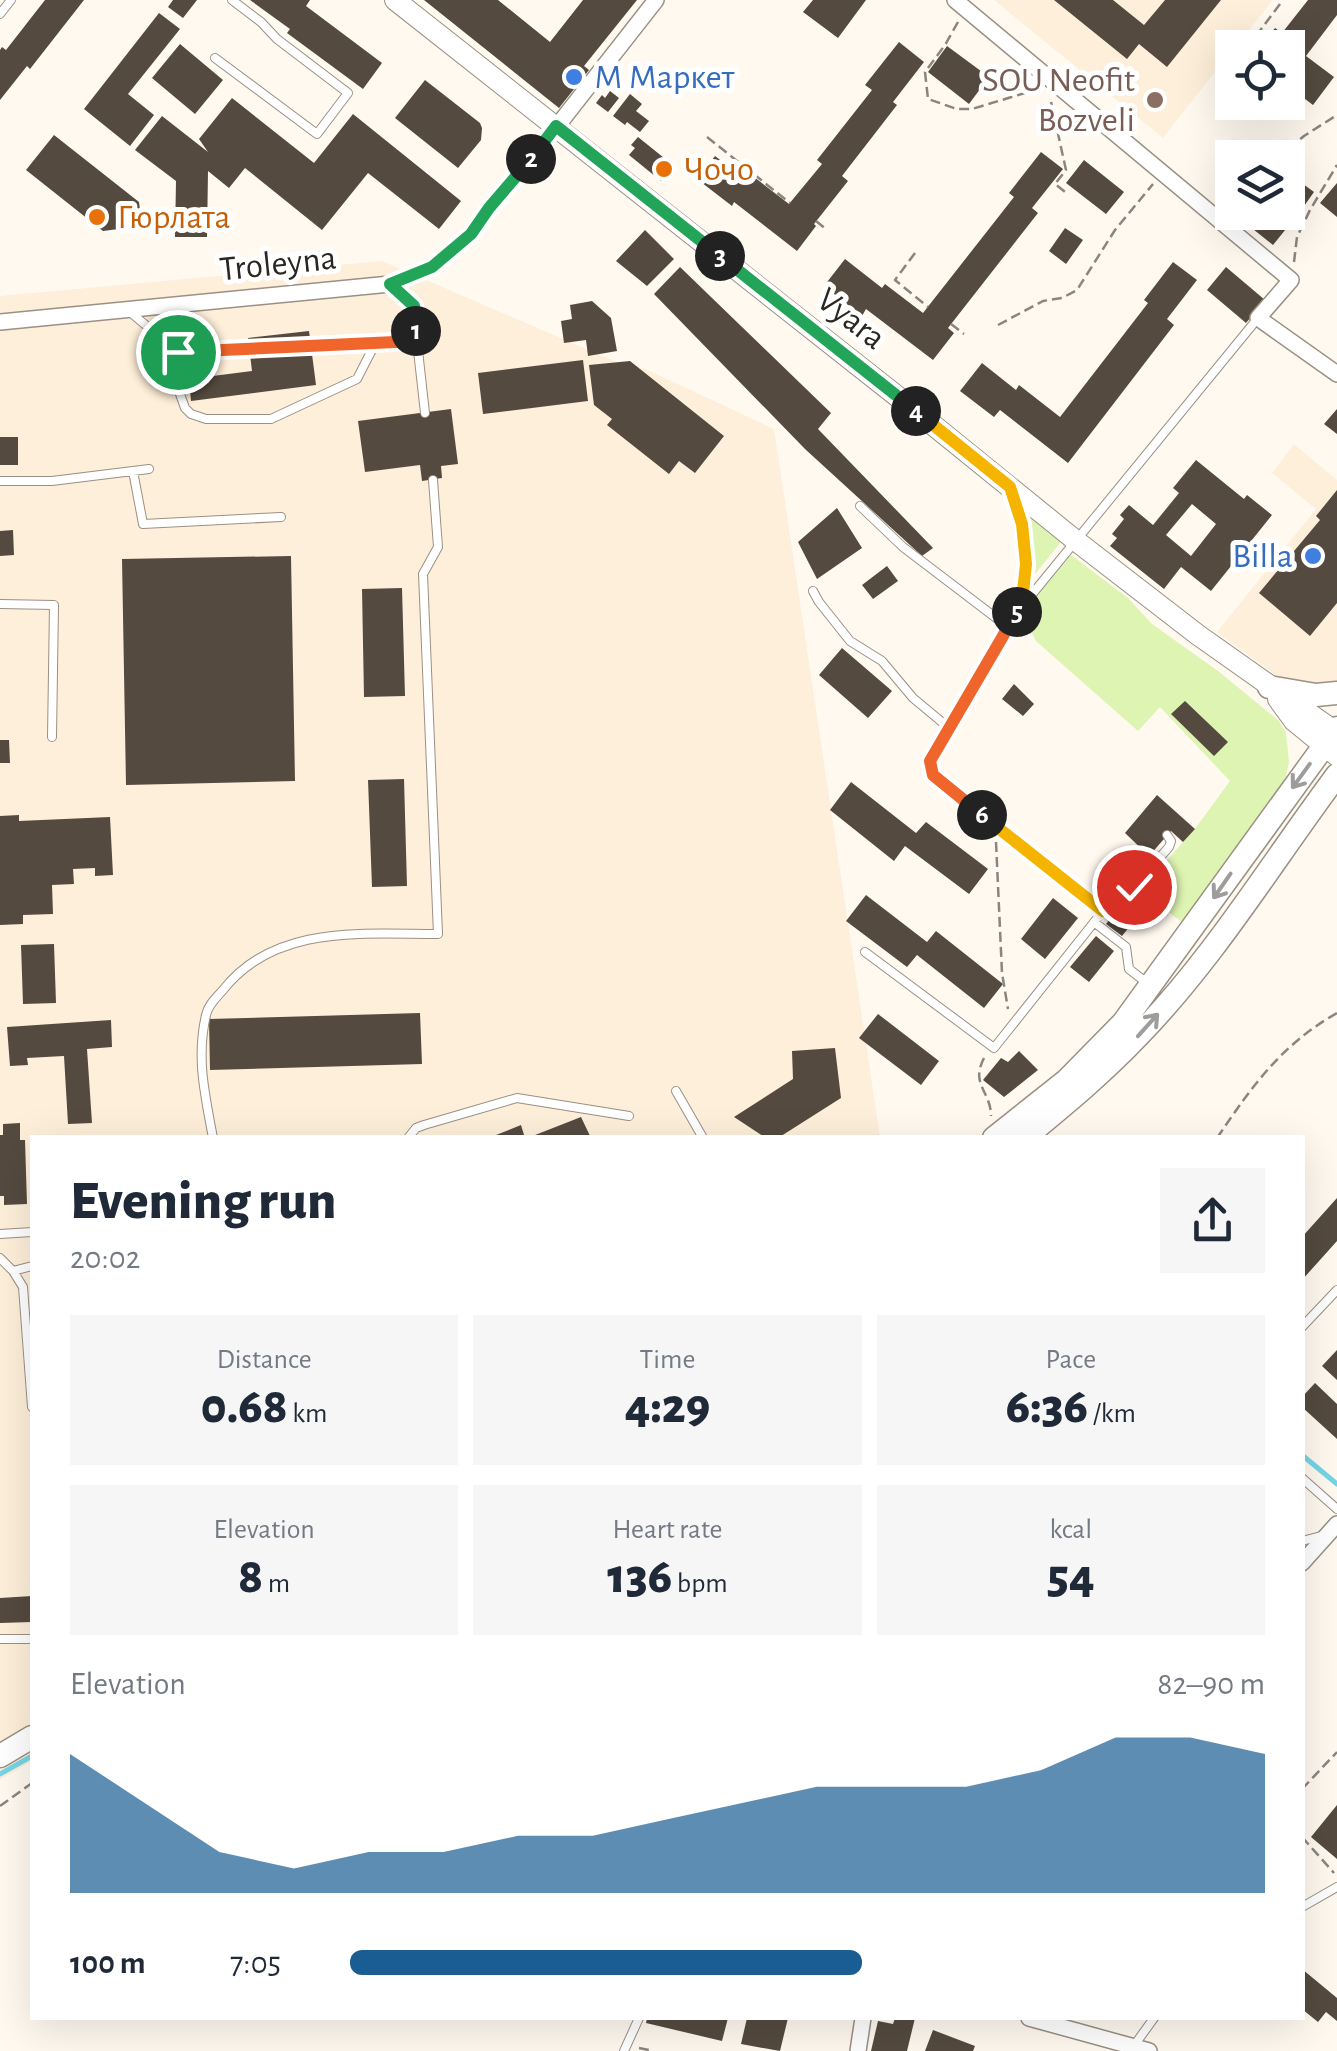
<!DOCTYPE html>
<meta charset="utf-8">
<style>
:root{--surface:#fff;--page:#f6f6f7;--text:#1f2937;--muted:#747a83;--accent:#1a5d92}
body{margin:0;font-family:"Alegreya Sans",sans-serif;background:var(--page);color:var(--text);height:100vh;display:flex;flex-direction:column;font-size:38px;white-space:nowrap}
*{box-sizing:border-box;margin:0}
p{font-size:32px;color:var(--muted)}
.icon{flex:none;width:55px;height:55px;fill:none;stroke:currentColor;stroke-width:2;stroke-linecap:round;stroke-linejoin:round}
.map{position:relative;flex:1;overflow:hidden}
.side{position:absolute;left:30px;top:1135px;width:1275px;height:885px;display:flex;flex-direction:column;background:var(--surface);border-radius:0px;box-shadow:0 10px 40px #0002}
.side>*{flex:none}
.fabs{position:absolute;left:1215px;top:30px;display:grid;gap:20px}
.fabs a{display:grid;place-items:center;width:90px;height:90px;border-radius:0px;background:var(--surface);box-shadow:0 10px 40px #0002;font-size:50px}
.pin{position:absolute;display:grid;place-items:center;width:85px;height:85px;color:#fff;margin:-42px;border:5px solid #fff;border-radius:50%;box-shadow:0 2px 10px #0007}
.km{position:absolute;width:50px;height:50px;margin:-25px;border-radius:50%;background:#222;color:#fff;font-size:28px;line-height:50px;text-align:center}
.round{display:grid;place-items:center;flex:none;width:105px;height:105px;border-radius:0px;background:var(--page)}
.summary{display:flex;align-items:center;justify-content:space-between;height:170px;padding:0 40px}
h1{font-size:55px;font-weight:800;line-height:75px}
.stats{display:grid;grid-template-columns:repeat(3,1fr);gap:15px;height:170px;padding:10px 40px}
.stats div{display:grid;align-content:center;border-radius:0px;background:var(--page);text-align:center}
.stats b{font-size:50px;font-weight:800}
.stats small{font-size:28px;font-weight:400}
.stats p{font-size:28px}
.chart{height:280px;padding:20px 40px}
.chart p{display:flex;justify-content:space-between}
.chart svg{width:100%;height:180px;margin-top:10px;fill:var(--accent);opacity:.7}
ul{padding:0 40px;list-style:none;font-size:32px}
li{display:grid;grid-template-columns:160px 120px 1fr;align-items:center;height:75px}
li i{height:25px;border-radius:12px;background:var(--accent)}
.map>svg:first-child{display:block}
</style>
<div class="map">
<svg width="1337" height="2051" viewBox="0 0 1337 2051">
<rect width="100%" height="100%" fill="#fff9f0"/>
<!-- built -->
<path fill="#feefda" d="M994 0H1273L1235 47 1232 48V50L1163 138Z
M382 261 635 370 643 368 774 429 880 1137 32 1138V1761L0 1780V296Z
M1294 444 1337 480V681L1327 684 1305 686 1284 681 1217 632 1316 509 1272 473Z"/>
<!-- green -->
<path fill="#def4b2" d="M1018 499 1064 538 1028 583C1030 554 1026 526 1018 499Z
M1071 555 1128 598 1152 624 1218 671 1279 721 1286 733 1289 762 1286 776 1276 794 1182 922 1140 891 1197 826 1230 781 1160 707 1138 731 1036 641 1028 626 1029 605Z"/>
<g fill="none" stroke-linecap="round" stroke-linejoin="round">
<!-- stream -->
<path stroke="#75d5e6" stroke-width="5" d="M1302 1455 1337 1484
M0 1774 32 1756"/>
</g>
<!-- building -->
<path fill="#544a3f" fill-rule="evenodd" d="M45 0H84L30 69 27 66 0 100V50L2 47 6 50Z
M173 0H197L183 18 168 7Z
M250 0H310L306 6 382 63 363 89 287 33 290 29Z
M424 0H498L550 42 583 0H637L584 66 589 70 559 108Z
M813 0H866L838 38 803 12Z
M1054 0H1113L1144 25 1165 0H1221L1167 67 1139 44 1127 59Z
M1308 0H1337V15L1306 56 1334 77 1313 105 1288 86V48H1260L1275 28 1282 33Z
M159 13 180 29 128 94 154 115 130 146 84 109Z
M899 42 924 62 893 102 897 105 842 176 848 181 814 224 816 226 797 251 734 202 732 206 697 179 715 156 750 183 754 177 789 204 822 164 817 160 872 90 865 85Z
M180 44 223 80 195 114 152 78Z
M947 46 989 77 969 104 928 72Z
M425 80 480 123 482 128 481 140 458 168 395 118Z
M610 91 619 98 608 112 596 103 602 95 605 98Z
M630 94 642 104 636 111 649 121 640 132 627 122 625 125 613 116Z
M232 98 314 163 353 114 461 201 439 229 368 173 322 230 245 168 229 188 208 171 207 237H175L176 181 135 150 162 116 208 152 199 139Z
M54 135 139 202 142 226 103 231 26 170Z
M638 137 674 166 661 181 629 155 635 148 631 145Z
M1041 152 1063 169 1032 208 1038 213 948 328 954 333 933 360 866 309 862 316 824 286 845 259 882 288 885 284 923 313 1014 197 1009 193Z
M1084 160 1124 192 1106 214 1066 183Z
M1288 173 1314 192 1297 216 1288 209Z
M1337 183V217L1320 203Z
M1242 212H1275L1290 224 1273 245 1238 217Z
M1065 228 1083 240 1066 264 1049 251Z
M645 230 674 259 647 286 616 261Z
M1173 262 1197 280 1167 319 1174 325 1068 463 1000 410 994 417 960 391 982 363 1016 390 1019 385 1060 417 1148 303 1144 300Z
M680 267 831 413 818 429 933 548 922 556 805 449 654 294Z
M1226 267 1265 300 1246 323 1207 290Z
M592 301 611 318 617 351 588 356 586 340 564 343 561 321 572 319 570 305Z
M309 331 316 385 191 401 189 379 252 371 248 338Z
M583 360 588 401 483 414 478 373Z
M630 361 724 436 695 473 679 461 669 474 607 425 612 419 594 405 589 365Z
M451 409 458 464 441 466 442 478 422 481 420 465 365 472 358 421Z
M1337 409V434L1324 424Z
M0 437H18V465H0Z
M1196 460 1244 499 1247 495 1272 515 1211 591 1181 567 1164 589 1110 546 1117 538 1112 534 1124 519 1120 515 1129 505 1153 525 1179 493 1173 488ZM1192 504 1216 524 1191 556 1166 535Z
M1337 490V603L1310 636 1259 593 1320 520 1316 516Z
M837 508 862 548 817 579 798 542Z
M13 530 14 555 0 556V531Z
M291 556 295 781 126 785 122 559Z
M887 566 898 581 873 599 862 585Z
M402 588 405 696 364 697 362 589Z
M842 648 892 691 868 718 819 675Z
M1014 684 1034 704 1023 716 1002 699Z
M1185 701 1228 742 1214 756 1171 714Z
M0 740H9L10 763H0Z
M404 779 407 886 372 887 368 780Z
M851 782 916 833 926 822 988 869 969 894 905 846 894 861 830 810Z
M1157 795 1195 829 1183 842 1171 831 1149 856 1125 833Z
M19 815V821L110 817 113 875 95 876V868L73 869 74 884 52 885 53 914 23 915V924L0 925V816Z
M866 895 927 942 936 931 1003 984 984 1008 917 955 907 967 846 921Z
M1053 898 1078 918 1045 959 1021 939Z
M1123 903 1138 916 1122 936 1106 924Z
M1096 936 1114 951 1089 982 1070 967Z
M54 944 56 1003 23 1004 21 945Z
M420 1013 422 1064 210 1070 209 1019Z
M878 1014 939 1061 921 1085 859 1038Z
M111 1020 112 1047 87 1049 92 1123 68 1124 64 1056 27 1058 28 1065 10 1066 7 1027Z
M835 1048 841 1098 778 1138H766L734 1117 793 1079 792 1051Z
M1019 1051 1038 1070 1004 1097 983 1080 1001 1058 1008 1062Z
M581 1117 591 1138H530V1137Z
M20 1123V1140H25L27 1204 4 1205V1196H0V1135H3V1124Z
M521 1125 525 1138H491V1137Z
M1337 1198V1241L1302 1280V1237Z
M1337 1350V1380L1322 1366Z
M1315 1383 1337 1404V1439L1302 1407V1397Z
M32 1596V1622L0 1623V1598Z
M1337 1805V1859L1311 1837Z
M1302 1969 1337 1998V2021L1326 2012 1318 2022 1302 2009Z
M647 2018H728L722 2041 646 2023Z
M747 2018H788L780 2051 741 2044Z
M895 2018H915L907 2051H871L878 2021 893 2024Z
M933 2030 975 2046 973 2051H925Z"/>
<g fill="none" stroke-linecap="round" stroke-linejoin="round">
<defs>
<path id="service" d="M0 14 11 0
M215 58 317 134 348 93 277 39 261 22 232 0
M311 257 327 256
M390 284 413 306 425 413
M130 312 178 352 356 346 417 341
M178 352 180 394 185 408 191 414 206 419H271L357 379 375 344
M133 471 143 524 281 517
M0 481H52L149 469
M860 506 903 547 1008 627
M813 591 819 602 850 641 882 661 913 698 949 728
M0 604 54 605 52 737
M1020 609 1258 318
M1103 911 1134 887 1169 847 1171 841 1167 835
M1094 922 1126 947 1129 969 1147 983
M865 952 994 1048 1103 911 936 779 931 771 933 757 1016 615C1030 571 1027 540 1013 496
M676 1091 703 1138
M213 1138C205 1095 196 1058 206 1015 208 1005 216 998 223 990 275 924 362 934 438 934L423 574 438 547 433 480
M408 1138 416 1128 424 1125 517 1098 629 1116
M0 1234 32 1232
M0 1258 13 1271 23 1287 32 1407
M13 1271 32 1266
M1302 1327 1337 1290
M1302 1478 1337 1509
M1302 1541 1325 1535
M0 1639H32
M1302 1907 1337 1887
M1133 2047 1154 2018
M624 2051 639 2018"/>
<path id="minor" d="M955 0 1291 280 1258 318 1337 374
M0 322 390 284 432 267 471 233 489 208 533 157 656 0
M1302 1563 1337 1524
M1029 2018 1149 2051
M858 2051 863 2018"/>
<path id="tertiary" d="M395 0 917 412 1075 540 1198 635 1337 733
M1278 699 1294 721 1337 756"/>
<path id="secondary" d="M1269 687 1316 695 1337 693
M994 1138 1067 1080 1123 1023 1337 728
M1024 1138C1063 1106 1103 1073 1138 1036 1214 958 1272 862 1337 775
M0 1756 32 1737"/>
</defs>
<!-- service casing -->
<use href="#service" stroke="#9a9084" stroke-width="10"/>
<!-- minor casing -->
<use href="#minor" stroke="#9a9084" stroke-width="18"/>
<!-- tertiary casing -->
<use href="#tertiary" stroke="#9a9084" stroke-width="22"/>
<!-- secondary casing -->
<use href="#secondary" stroke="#9a9084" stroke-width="25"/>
<!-- path -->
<path stroke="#8a857f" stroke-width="2.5" stroke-dasharray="10 5" stroke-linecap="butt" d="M958 22 945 45 925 72 928 99 957 109H972L1038 89
M1247 48 1283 0
M1051 102 1066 170 1055 184 1065 192
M707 137 790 203
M1277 158 1304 136 1337 115
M816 221 827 230
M915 253 895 280 928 307
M1294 262 1297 237 1310 210 1337 165
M951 324 964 334
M998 325 1043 301 1062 298 1077 290 1115 230 1153 184
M996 842 1002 973 1008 1009
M984 1058C970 1085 991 1091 991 1116
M1217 1138C1253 1085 1281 1045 1337 1013
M1302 1789 1337 1752
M0 1806 32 1783
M1302 1837 1334 1873
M639 2048 653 2051"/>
<!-- service -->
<use href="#service" stroke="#fff" stroke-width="8"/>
<!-- minor -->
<use href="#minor" stroke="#fff" stroke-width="15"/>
<!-- tertiary -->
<use href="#tertiary" stroke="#fff" stroke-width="20"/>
<!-- secondary -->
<use href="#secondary" stroke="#fff" stroke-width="22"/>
</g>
<!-- one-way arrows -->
<defs><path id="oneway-shaft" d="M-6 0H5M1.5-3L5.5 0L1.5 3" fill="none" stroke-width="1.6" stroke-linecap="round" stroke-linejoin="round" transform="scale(2.5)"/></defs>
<g stroke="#9f9d9b">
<use href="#oneway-shaft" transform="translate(1301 776) rotate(126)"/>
<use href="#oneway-shaft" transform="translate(1222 886) rotate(125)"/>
<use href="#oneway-shaft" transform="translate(1148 1025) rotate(-48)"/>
</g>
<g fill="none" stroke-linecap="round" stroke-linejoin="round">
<defs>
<path id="split-1" d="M178 352 417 341 416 331"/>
<path id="split-2" d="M416 331 414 306 390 284 432 267 471 234 489 208 531 159"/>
<path id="split-3" d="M531 159 556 126 720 256"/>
<path id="split-4" d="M720 256 916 411"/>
<path id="split-5" d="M916 411 1010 487 1022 524 1026 564 1023 592 1017 612"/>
<path id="split-6" d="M982 815 933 775 930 761 1017 612"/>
<path id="split-7" d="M982 815 1103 911 1134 887"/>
</defs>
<!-- split-1 casing -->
<use href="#split-1" stroke="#fff" stroke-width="20"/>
<!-- split-2 casing -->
<use href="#split-2" stroke="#fff" stroke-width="20"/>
<!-- split-3 casing -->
<use href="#split-3" stroke="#fff" stroke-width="20"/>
<!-- split-4 casing -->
<use href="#split-4" stroke="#fff" stroke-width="20"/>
<!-- split-5 casing -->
<use href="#split-5" stroke="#fff" stroke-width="20"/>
<!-- split-6 casing -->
<use href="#split-6" stroke="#fff" stroke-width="20"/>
<!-- split-7 casing -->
<use href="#split-7" stroke="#fff" stroke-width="20"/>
<!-- split-1 -->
<use href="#split-1" stroke="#f0652b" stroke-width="12"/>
<!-- split-2 -->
<use href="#split-2" stroke="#22a559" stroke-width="12"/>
<!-- split-3 -->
<use href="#split-3" stroke="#22a559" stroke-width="12"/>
<!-- split-4 -->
<use href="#split-4" stroke="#22a559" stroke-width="12"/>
<!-- split-5 -->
<use href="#split-5" stroke="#f5b400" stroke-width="12"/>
<!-- split-6 -->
<use href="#split-6" stroke="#f0652b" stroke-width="12"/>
<!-- split-7 -->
<use href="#split-7" stroke="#f5b400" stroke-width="12"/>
</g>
<!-- markers -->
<g fill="#3f7fe0" stroke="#fff" stroke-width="4">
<circle cx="574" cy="77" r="10"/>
<circle cx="1313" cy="556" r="10"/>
</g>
<circle fill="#8d6e63" stroke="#fff" stroke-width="4" cx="1155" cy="100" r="10"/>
<g fill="#e8710a" stroke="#fff" stroke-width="4">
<circle cx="664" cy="169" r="10"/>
<circle cx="97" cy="217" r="10"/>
</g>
<g text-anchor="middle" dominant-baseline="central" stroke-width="10" stroke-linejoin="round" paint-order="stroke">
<!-- shop labels -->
<g font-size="35" fill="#366cbe" stroke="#fff" text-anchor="start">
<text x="594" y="77">М Маркет</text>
<text x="1293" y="556" text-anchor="end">Billa</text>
</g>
<!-- education labels -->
<g font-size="35" fill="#785e54" stroke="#fff" text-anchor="end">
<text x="1135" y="80">SOU Neofit<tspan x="1135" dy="40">Bozveli</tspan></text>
</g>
<!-- food labels -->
<g font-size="35" fill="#c56008" stroke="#fff" text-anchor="start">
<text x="684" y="169">Чочо</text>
<text x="117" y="217">Гюрлата</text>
</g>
<!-- street labels -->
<g font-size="35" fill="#2a2621" stroke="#fff">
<text transform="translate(278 264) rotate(-6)">Troleyna</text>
<text transform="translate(851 319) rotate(38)">Vyara</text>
</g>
</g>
</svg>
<div class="fabs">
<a><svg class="icon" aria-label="locate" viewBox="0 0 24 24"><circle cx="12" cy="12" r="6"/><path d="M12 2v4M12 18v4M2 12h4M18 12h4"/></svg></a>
<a><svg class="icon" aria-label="layers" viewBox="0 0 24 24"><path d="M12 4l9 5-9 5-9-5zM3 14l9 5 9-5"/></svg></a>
</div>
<div class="pin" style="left:178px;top:352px;background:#1e9e55"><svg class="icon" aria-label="arrive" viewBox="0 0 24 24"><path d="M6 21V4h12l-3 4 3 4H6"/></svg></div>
<div class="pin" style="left:1134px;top:887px;background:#d93025"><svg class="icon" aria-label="check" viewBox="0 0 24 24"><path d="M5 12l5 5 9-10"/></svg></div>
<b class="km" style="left:416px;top:331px">1</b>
<b class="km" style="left:531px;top:159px">2</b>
<b class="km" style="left:720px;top:256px">3</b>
<b class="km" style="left:916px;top:411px">4</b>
<b class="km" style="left:1017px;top:612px">5</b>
<b class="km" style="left:982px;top:815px">6</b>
<section class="side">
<div class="summary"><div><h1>Evening run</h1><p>20:02</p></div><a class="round"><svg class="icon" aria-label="share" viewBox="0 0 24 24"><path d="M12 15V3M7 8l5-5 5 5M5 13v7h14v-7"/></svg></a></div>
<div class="stats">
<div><p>Distance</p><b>0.68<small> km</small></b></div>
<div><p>Time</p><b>4:29</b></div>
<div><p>Pace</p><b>6:36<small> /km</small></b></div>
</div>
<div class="stats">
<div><p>Elevation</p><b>8<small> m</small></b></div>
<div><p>Heart rate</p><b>136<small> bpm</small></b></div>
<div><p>kcal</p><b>54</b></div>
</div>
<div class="chart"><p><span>Elevation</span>82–90 m</p>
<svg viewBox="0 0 160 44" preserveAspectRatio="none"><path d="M0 44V10L10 22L20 34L30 38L40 34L50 34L60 30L70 30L80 26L90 22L100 18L110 18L120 18L130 14L140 6L150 6L160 10V44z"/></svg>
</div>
<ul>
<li><b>100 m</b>7:05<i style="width:56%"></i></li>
</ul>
</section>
</div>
